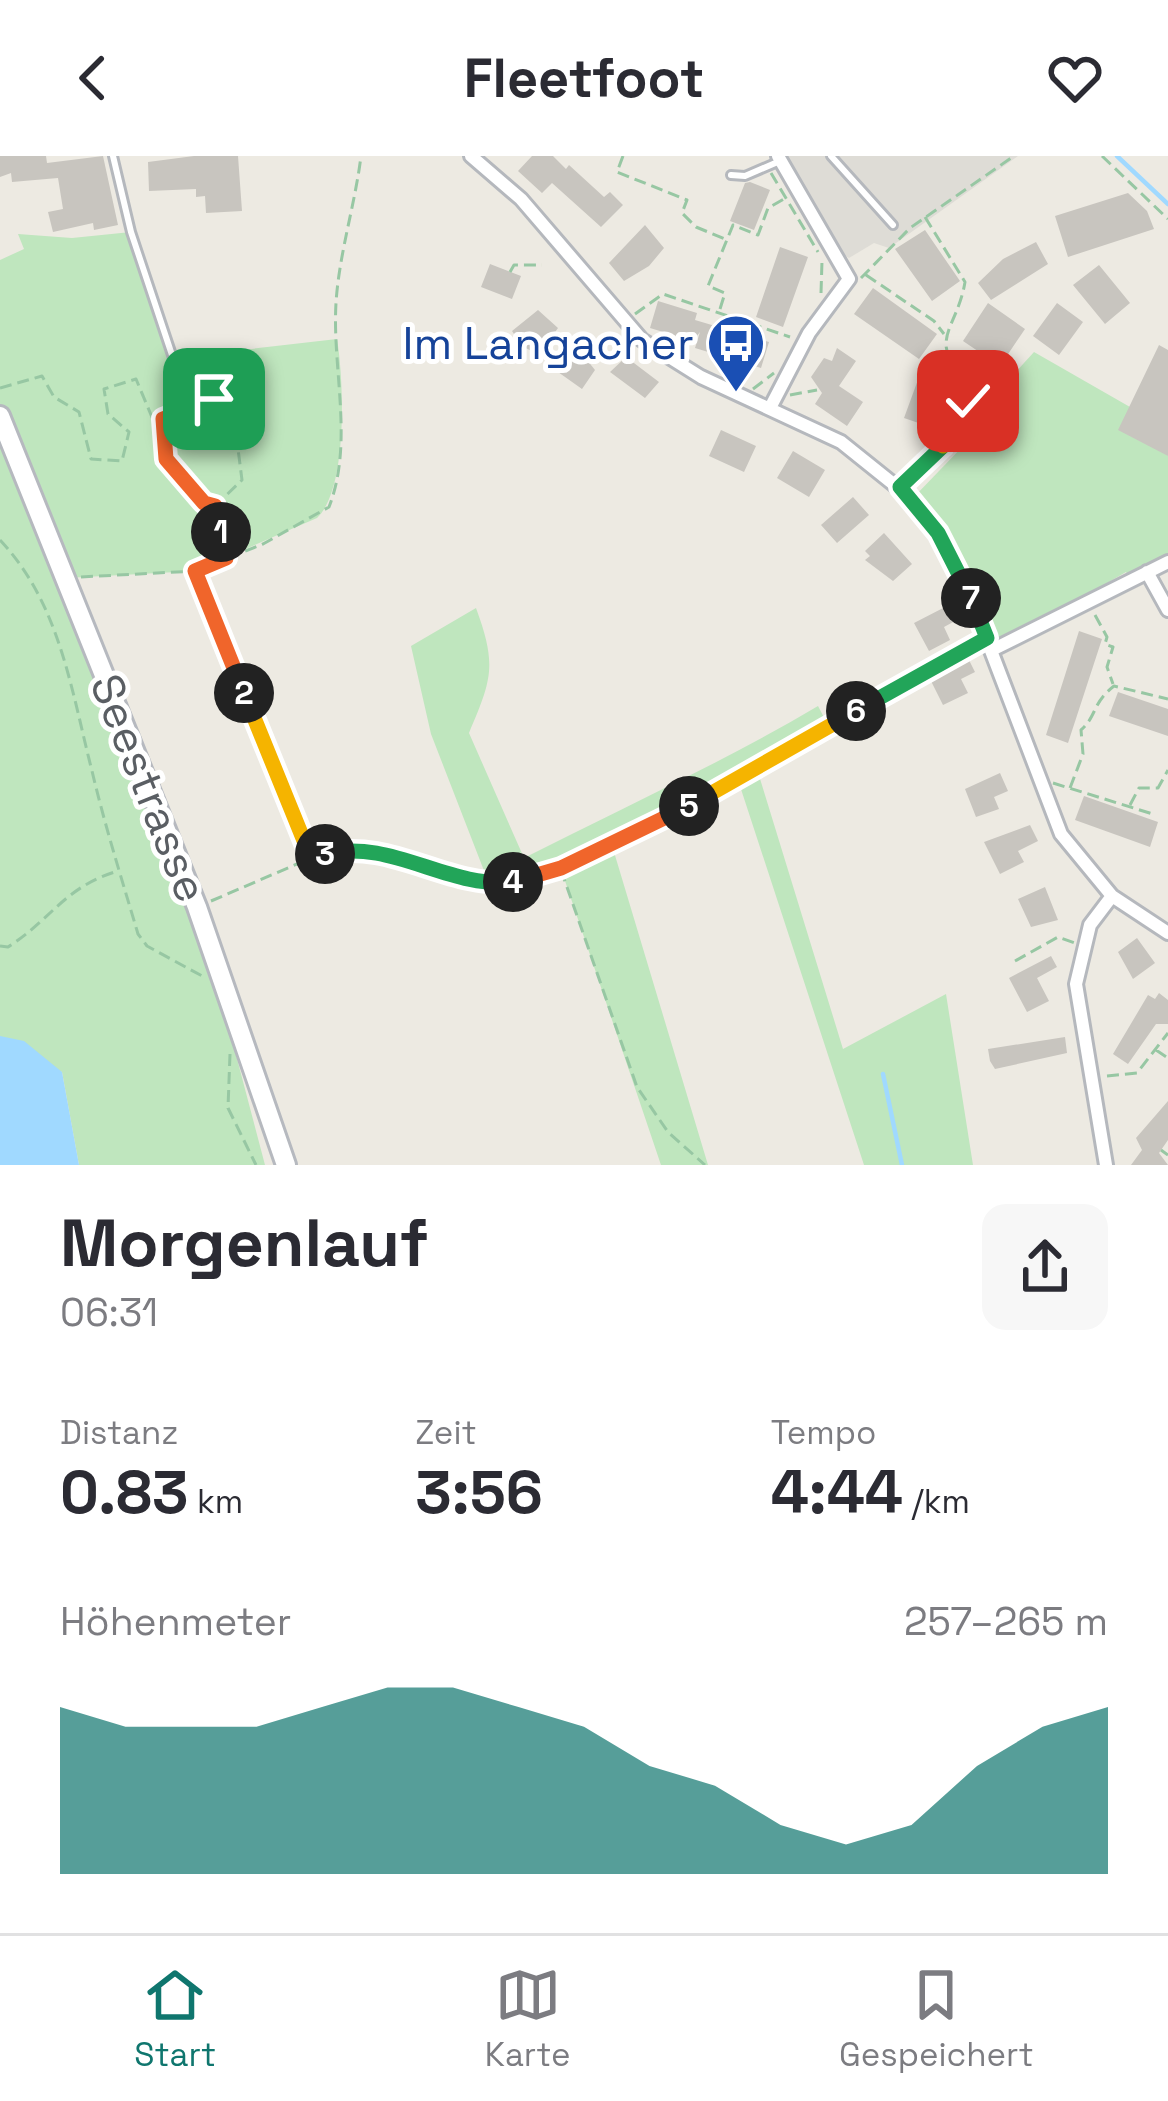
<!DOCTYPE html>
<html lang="de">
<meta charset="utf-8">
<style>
:root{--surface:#fff;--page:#f7f7f7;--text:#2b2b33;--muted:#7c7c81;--line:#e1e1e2;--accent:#0f766e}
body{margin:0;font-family:"Space Grotesk",sans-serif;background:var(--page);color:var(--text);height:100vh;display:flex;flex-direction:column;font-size:45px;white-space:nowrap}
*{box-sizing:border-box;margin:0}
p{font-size:39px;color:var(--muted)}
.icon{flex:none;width:66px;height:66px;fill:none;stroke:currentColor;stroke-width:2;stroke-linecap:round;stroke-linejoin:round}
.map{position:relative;height:1009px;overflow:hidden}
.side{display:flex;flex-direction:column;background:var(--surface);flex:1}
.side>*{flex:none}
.pin{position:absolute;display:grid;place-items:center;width:102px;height:102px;color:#fff;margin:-51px;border-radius:24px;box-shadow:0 6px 18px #0006}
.km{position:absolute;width:60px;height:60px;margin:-30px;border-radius:50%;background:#222;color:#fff;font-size:33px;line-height:60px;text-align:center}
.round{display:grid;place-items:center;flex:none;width:126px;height:126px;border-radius:24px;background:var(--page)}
.head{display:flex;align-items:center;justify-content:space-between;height:204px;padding:0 60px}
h1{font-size:66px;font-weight:600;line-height:90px}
.stats{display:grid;grid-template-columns:repeat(3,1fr);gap:18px;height:204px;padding:12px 60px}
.stats div{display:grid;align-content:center}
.stats b{font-size:60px;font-weight:600}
.stats small{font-size:33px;font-weight:400}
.stats p{font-size:33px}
.chart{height:336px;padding:24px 60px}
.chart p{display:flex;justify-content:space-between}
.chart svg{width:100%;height:216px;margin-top:12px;fill:var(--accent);opacity:.7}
header{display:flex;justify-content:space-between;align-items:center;height:156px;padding:0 60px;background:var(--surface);font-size:54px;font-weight:600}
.dock{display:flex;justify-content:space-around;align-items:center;height:168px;border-top:3px solid var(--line);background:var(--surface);font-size:33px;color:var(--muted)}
.dock a{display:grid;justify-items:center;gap:6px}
.dock .active{color:var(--accent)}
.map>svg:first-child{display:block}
</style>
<header><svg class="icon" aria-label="back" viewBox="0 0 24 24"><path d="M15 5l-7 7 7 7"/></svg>Fleetfoot<svg class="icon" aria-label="heart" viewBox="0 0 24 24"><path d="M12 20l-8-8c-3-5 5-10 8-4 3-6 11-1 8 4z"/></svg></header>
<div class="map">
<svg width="1168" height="1009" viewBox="0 0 1168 1009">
<rect width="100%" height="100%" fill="#edeae2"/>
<!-- industrial -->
<path fill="#dedcd6" d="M786 0H1018L889 92 874 87 849 102 836 94Z"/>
<!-- green -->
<path fill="#bfe6be" d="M131 76 173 202 337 183C344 225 348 333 317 362L195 415 67 422 197 751 265 1009H79L62 916 0 890V104L24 93 18 78 72 82Z
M1034 196 1130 251 1168 300V406L1132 424 1126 416 992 494 961 416 912 343 966 287 973 263Z
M476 452C497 509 492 523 469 577L524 702C622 652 722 607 818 550L829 571 757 613 843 893 946 838 973 1009H864L738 624 611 686 708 1009H661L561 713 506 727 488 725 431 578 411 490Z"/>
<!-- water -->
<path fill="#a0d9ff" d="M0 880 24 885 62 916 79 1009H0Z"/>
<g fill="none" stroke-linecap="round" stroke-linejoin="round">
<!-- stream -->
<path stroke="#a0d9ff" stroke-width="4.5" d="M1117 0 1168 48
M883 918 902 1009"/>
</g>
<!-- building -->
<path fill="#c8c5bf" d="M0 0H46L47 7 103 0 118 69 94 74 93 67 53 76 48 56 63 53 58 22 12 26 11 17 0 21Z
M194 0H238L242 55 206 57 205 40 196 41V33L149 35 148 6Z
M532 0H553L566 13 569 9 604 41 610 36 623 49 601 71 552 27 542 37 518 15Z
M750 26 770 34 754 74 730 65 745 27Z
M1128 37 1147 55 1154 73 1068 101 1055 60Z
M645 69 664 92 649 110 624 125 609 107Z
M925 74 960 125 932 145 895 93Z
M1036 86 1048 108 991 144 978 127 1003 103Z
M780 91 808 101 783 171 756 161Z
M490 108 521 120 512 143 481 131Z
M1099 109 1130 147 1105 168 1073 129Z
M873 132 937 178 919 203 854 158Z
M658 145 697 157 695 164 769 186 761 212 695 192 700 176 693 185 650 172Z
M988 147 1025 173 1000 210 963 185Z
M1057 147 1083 166 1059 199 1033 180Z
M538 154 558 172 539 199 522 190 512 175Z
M578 188 591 198 587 204 595 214 582 233 558 216Z
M1159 189 1168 194V300L1118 274Z
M837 192 856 205 839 230 863 246 847 270 815 248 822 237 811 221 824 202 832 205Z
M626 201 659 226 645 242 610 216Z
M919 221 951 233 936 273 904 262Z
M249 228 252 252 217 257 213 233Z
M721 274 756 290 744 316 709 300Z
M793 295 825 314 809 341 777 322Z
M853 341 869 359 837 387 821 369Z
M884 377 912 408 893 425 865 404 870 400 865 395Z
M947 450 955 465 944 471 950 484 929 495 914 467Z
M1079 475 1102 483 1068 587 1046 579Z
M969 504 975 516 961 523 968 537 943 549 930 523Z
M1118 536 1168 553V580L1109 560Z
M1000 617 1008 635 994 641 999 653 976 661 965 633Z
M1084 640 1158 666 1150 691 1075 664Z
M1030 669 1038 685 1018 695 1024 706 1000 718 984 686Z
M1045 731 1058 764 1031 771 1018 743Z
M1137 782 1155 807 1133 823 1118 796Z
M1051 800 1057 811 1037 822 1049 845 1027 856 1009 822Z
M1159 837 1168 844V868H1156L1128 908 1113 898 1148 839 1155 843Z
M1065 881 1067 897 995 913 990 905 988 893Z
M1168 945V984L1159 997 1168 1009H1131L1142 994 1136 982Z"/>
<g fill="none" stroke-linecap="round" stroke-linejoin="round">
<defs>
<path id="lane" d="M113 0 131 76 173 202
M831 0 893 69
M731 19 745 20 780 5
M900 331 945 288 968 245 994 219"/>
<path id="street" d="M471 0 521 43 642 184 701 221 841 286 912 343 961 416 1061 678 1112 740 1168 777
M770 252 809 177 849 123 778 0
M1147 416 1168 454
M992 494 1168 406
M1106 1009 1076 828 1090 769 1112 740"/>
<path id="secondary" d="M0 260 197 751 286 1009"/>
</defs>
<!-- lane casing -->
<use href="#lane" stroke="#b5b8bd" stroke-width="12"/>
<!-- street casing -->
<use href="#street" stroke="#b5b8bd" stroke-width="18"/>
<!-- secondary casing -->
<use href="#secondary" stroke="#b6b9bf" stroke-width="24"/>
<!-- path -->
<path stroke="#97c7a3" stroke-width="3" stroke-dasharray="12 6" stroke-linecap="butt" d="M623 0 617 16 687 44 682 57 696 71 725 83
M1102 0 1168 63
M771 17 818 96
M925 61 965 126C957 175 923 186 972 228
M510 116 514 109H542
M866 119 934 165 944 178
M861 122 910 72 1014 0
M821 137 822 105
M720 153 725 137 708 130 733 69 758 79 768 52 784 43
M635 158 663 138 790 181
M0 232 42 220 54 241 79 256 91 303 122 305 129 276 108 258 104 233 136 223 154 266 215 243
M753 233 774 217
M790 239 817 234
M163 264 166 303 204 347 215 350 242 324 233 254
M215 351 226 401
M0 384C60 448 71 533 92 615 105 670 122 724 138 778L147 790 204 821
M195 415 263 388 329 351C354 287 332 213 336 147 339 98 355 49 361 0
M81 421 195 415 310 700
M1095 459 1107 481 1105 488 1113 491 1107 511 1113 528
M1053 627 1156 659
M1070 632 1083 598 1081 574C1097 560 1092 547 1114 530L1168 543
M1130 649 1139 632H1158L1168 614
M561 714 637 931 668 976 705 1009
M211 745 311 702 348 693 506 727 561 712 705 642 973 487
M0 790 8 791C52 763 64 731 118 715
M1015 805 1058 781 1075 787
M1156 894 1168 902
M230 898 228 952 256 1009
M1107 920 1137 917 1168 877
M1161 994 1168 999"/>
<!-- lane -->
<use href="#lane" stroke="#fff" stroke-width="6"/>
<!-- street -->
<use href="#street" stroke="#fff" stroke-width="12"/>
<!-- secondary -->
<use href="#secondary" stroke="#fff" stroke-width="18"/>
</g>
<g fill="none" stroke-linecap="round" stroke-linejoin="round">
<defs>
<path id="split-1" d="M214 243 163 263 166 303 204 347 215 350 221 376"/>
<path id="split-2" d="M221 376 226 402 195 415 244 537"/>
<path id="split-3" d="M244 537 311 702 325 698"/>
<path id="split-4" d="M325 698C391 682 448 733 513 726"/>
<path id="split-5" d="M513 726 561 712 689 650"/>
<path id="split-6" d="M689 650 856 555"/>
<path id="split-7" d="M856 555 987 482 971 442"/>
<path id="split-8" d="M943 290 900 331 938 377 971 442"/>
<path id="split-9" d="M943 290 968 245"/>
</defs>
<!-- split-1 casing -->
<use href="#split-1" stroke="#fff" stroke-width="24"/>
<!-- split-2 casing -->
<use href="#split-2" stroke="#fff" stroke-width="24"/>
<!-- split-3 casing -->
<use href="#split-3" stroke="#fff" stroke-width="24"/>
<!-- split-4 casing -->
<use href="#split-4" stroke="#fff" stroke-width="24"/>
<!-- split-5 casing -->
<use href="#split-5" stroke="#fff" stroke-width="24"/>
<!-- split-6 casing -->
<use href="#split-6" stroke="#fff" stroke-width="24"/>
<!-- split-7 casing -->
<use href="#split-7" stroke="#fff" stroke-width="24"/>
<!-- split-8 casing -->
<use href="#split-8" stroke="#fff" stroke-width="24"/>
<!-- split-9 casing -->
<use href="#split-9" stroke="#fff" stroke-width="24"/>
<!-- split-1 -->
<use href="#split-1" stroke="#f0652b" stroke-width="15"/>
<!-- split-2 -->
<use href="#split-2" stroke="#f0652b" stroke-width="15"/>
<!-- split-3 -->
<use href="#split-3" stroke="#f5b400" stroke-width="15"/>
<!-- split-4 -->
<use href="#split-4" stroke="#22a559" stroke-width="15"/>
<!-- split-5 -->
<use href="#split-5" stroke="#f0652b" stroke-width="15"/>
<!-- split-6 -->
<use href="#split-6" stroke="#f5b400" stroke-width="15"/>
<!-- split-7 -->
<use href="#split-7" stroke="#22a559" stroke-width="15"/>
<!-- split-8 -->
<use href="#split-8" stroke="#22a559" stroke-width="15"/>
<!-- split-9 -->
<use href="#split-9" stroke="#f5b400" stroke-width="15"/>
</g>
<!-- icons -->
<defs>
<symbol id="bus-pin" viewBox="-11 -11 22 30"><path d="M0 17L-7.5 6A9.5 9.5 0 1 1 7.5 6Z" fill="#1a4fb4" stroke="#fff"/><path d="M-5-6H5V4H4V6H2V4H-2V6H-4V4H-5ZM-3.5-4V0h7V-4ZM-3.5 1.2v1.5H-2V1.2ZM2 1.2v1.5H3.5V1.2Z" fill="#fff"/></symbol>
</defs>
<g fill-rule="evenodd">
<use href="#bus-pin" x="703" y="154" width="66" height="90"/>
</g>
<g text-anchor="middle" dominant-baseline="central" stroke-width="10" stroke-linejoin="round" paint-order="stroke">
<!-- transit labels -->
<g font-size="45" fill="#164399" stroke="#fff" text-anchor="end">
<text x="694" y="187">Im Langacher</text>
</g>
<!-- street labels -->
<g font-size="45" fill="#5a5e63" stroke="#fff">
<text transform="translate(149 632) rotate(68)">Seestrasse</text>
</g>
</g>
</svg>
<div class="pin" style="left:214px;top:243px;background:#1e9e55"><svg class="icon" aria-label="arrive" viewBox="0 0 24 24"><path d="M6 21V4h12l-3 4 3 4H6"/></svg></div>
<div class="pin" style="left:968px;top:245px;background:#d93025"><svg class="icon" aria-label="check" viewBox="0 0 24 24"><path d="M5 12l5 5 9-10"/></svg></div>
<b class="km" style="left:221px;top:376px">1</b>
<b class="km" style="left:244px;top:537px">2</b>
<b class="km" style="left:325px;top:698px">3</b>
<b class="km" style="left:513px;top:726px">4</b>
<b class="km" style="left:689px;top:650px">5</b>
<b class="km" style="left:856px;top:555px">6</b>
<b class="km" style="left:971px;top:442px">7</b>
</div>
<section class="side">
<div class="head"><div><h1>Morgenlauf</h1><p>06:31</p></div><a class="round"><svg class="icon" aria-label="share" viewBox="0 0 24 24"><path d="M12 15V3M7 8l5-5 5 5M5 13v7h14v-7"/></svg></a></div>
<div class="stats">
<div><p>Distanz</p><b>0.83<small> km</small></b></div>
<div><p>Zeit</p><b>3:56</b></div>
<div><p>Tempo</p><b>4:44<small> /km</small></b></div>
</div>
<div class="chart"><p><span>Höhenmeter</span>257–265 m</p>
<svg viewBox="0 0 160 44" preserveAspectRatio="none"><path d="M0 44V10L10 14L20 14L30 14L40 10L50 6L60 6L70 10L80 14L90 22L100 26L110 34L120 38L130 34L140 22L150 14L160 10V44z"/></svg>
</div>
</section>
<nav class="dock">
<a class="active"><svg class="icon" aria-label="home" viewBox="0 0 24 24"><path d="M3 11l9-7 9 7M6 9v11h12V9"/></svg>Start</a>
<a><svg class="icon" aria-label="map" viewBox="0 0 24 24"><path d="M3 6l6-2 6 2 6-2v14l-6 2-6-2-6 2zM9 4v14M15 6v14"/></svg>Karte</a>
<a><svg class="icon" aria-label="saved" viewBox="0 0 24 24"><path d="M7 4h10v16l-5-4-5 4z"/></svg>Gespeichert</a>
</nav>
